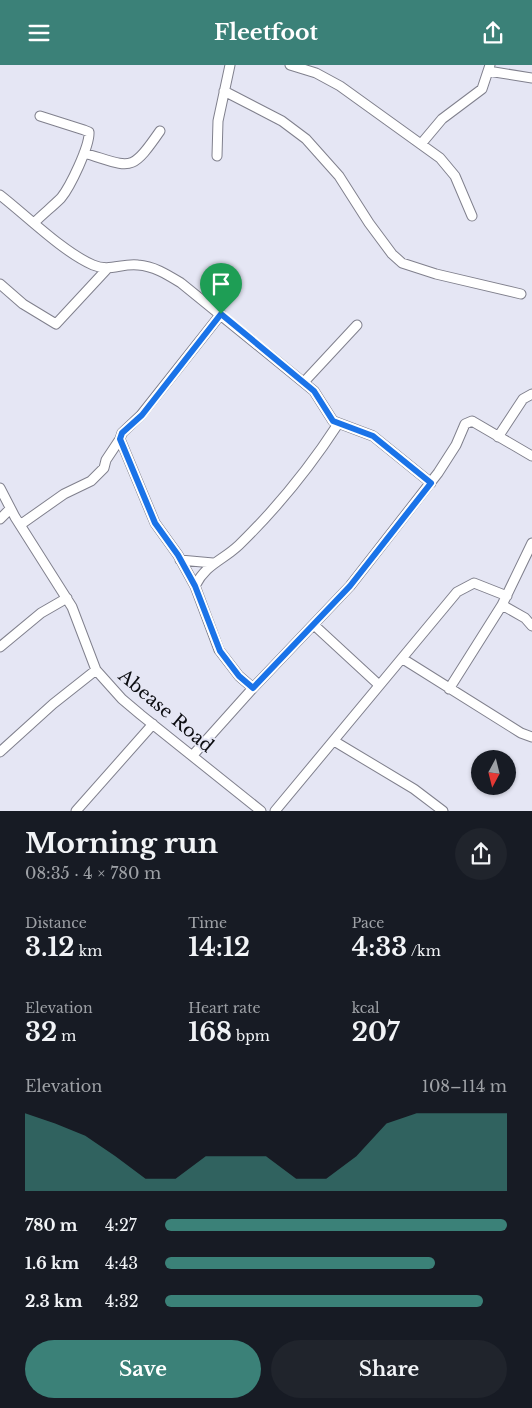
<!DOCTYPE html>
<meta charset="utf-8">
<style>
:root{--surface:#171b24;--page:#20242c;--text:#f1f3f6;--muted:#9ea1a6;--accent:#3b8178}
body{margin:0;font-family:"Libre Baskerville",serif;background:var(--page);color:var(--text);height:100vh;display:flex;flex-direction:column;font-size:19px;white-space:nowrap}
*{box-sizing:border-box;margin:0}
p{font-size:16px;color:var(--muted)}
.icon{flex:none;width:28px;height:28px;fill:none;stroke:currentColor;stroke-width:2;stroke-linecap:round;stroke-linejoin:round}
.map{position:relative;height:746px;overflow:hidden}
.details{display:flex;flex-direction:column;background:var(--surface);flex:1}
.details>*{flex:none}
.needle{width:32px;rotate:187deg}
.buttons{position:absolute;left:471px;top:685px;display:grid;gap:10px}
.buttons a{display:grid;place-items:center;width:45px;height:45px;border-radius:50%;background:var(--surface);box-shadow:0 1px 4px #0004;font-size:25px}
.pin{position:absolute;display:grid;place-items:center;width:42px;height:42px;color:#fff;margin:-51px -21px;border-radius:50% 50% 50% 0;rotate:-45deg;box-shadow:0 0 5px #0007}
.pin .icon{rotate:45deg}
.round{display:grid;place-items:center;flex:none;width:52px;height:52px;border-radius:26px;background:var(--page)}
.head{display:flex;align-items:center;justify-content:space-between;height:85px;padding:0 25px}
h1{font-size:28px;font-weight:800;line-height:38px}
.metrics{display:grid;grid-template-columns:repeat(3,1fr);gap:8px;height:85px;padding:5px 25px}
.metrics div{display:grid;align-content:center}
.metrics b{font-size:25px;font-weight:800}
.metrics small{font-size:14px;font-weight:400}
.metrics p{font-size:14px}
.chart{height:140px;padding:10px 25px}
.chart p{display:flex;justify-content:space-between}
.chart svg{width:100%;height:90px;margin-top:5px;fill:var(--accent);opacity:.7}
.button{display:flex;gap:10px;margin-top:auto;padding:10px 25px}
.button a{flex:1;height:58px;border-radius:30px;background:var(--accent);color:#fff;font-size:20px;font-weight:800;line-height:58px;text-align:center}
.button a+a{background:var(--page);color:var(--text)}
ul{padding:0 25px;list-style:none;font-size:16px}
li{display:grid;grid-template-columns:80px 60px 1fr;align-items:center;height:38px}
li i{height:12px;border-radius:6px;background:var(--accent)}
header{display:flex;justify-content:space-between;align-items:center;height:65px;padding:0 25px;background:var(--accent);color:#fff;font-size:22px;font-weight:800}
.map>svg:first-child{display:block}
</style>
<header><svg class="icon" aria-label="menu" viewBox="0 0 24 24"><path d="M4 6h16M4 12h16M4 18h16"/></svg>Fleetfoot<svg class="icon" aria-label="share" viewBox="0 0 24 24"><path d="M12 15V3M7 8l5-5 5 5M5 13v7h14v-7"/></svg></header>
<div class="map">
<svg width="532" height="746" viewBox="0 0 532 746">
<rect width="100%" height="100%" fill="#e5e6f4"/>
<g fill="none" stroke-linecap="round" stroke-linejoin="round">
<defs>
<path id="street" d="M290 0 316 8 340 21 440 93 455 111 472 151
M488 6 532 13
M224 26 282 56 306 74 339 111 369 158 392 189 402 198 436 209 521 229
M421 79 442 54 482 24 490 0
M84 88C132 102 130 109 160 66
M217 91 218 56 230 0
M0 130C27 151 63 187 93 200 109 207 122 198 138 200 154 201 168 210 181 218L314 326 333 356 373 371 431 418
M35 157C43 149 53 141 61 133 70 122 90 81 89 67L84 65 40 51
M0 219 23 239 56 259 107 204
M304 317 357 260
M498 372 523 334 532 329
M120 374 122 368 141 350 221 249
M0 423 15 452 72 542 96 605 122 634 141 650 261 746
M0 454 10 444
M20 460 64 429 91 416 104 403 106 395 120 374 155 458 178 490 195 521 219 585 239 611 253 623
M180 495 213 498
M195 521C206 499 222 496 239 480 276 444 310 402 338 359
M502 540 525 553 532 561
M314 560 379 620
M0 582 41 548 67 533
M403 594 521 668 532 672
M449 624 502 540 532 478
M334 676 414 724 443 746
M0 687 53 639 96 605
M193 690 253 623 350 521 438 408 456 380 465 359 472 356 532 391
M76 746 153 659
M275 746 457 527 474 518 507 531"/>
</defs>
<!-- street casing -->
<use href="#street" stroke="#80808d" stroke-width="11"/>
<!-- street -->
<use href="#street" stroke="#fff" stroke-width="9"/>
</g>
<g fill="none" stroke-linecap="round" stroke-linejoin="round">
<defs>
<path id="route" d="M221 249 314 326 333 356 373 371 431 418 350 521 253 623 239 611 220 586 195 521 178 490 155 458 120 374 122 368 142 350Z"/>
</defs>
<!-- route casing -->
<use href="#route" stroke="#fff" stroke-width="10"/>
<!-- route -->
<use href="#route" stroke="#1a73e8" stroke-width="6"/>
</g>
<g text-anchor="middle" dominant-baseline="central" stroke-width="4" stroke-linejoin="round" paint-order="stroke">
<!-- street labels -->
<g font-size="18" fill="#0c0d11" stroke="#e5e6f4">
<text transform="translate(166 646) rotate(40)">Abease Road</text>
</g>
</g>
</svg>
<div class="buttons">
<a><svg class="needle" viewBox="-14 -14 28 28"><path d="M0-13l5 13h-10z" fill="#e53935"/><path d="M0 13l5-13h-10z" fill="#9ea1a6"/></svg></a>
</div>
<div class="pin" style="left:221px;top:249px;background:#1e9e55"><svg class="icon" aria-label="arrive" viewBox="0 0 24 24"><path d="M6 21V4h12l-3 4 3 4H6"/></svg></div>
</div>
<section class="details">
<div class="head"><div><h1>Morning run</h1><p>08:35 · 4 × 780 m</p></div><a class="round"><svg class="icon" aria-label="share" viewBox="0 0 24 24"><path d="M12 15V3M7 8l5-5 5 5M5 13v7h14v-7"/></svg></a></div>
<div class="metrics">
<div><p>Distance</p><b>3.12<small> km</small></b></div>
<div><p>Time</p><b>14:12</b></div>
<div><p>Pace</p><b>4:33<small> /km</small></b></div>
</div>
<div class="metrics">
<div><p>Elevation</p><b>32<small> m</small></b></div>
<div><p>Heart rate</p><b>168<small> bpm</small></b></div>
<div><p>kcal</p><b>207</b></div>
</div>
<div class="chart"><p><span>Elevation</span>108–114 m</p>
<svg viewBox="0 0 160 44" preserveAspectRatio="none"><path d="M0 44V6L10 11L20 17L30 27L40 38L50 38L60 27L70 27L80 27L90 38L100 38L110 27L120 11L130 6L140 6L150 6L160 6V44z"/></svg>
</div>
<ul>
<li><b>780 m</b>4:27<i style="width:100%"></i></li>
<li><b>1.6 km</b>4:43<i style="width:79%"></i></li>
<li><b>2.3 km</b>4:32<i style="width:93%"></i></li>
</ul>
<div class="button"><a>Save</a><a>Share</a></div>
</section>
